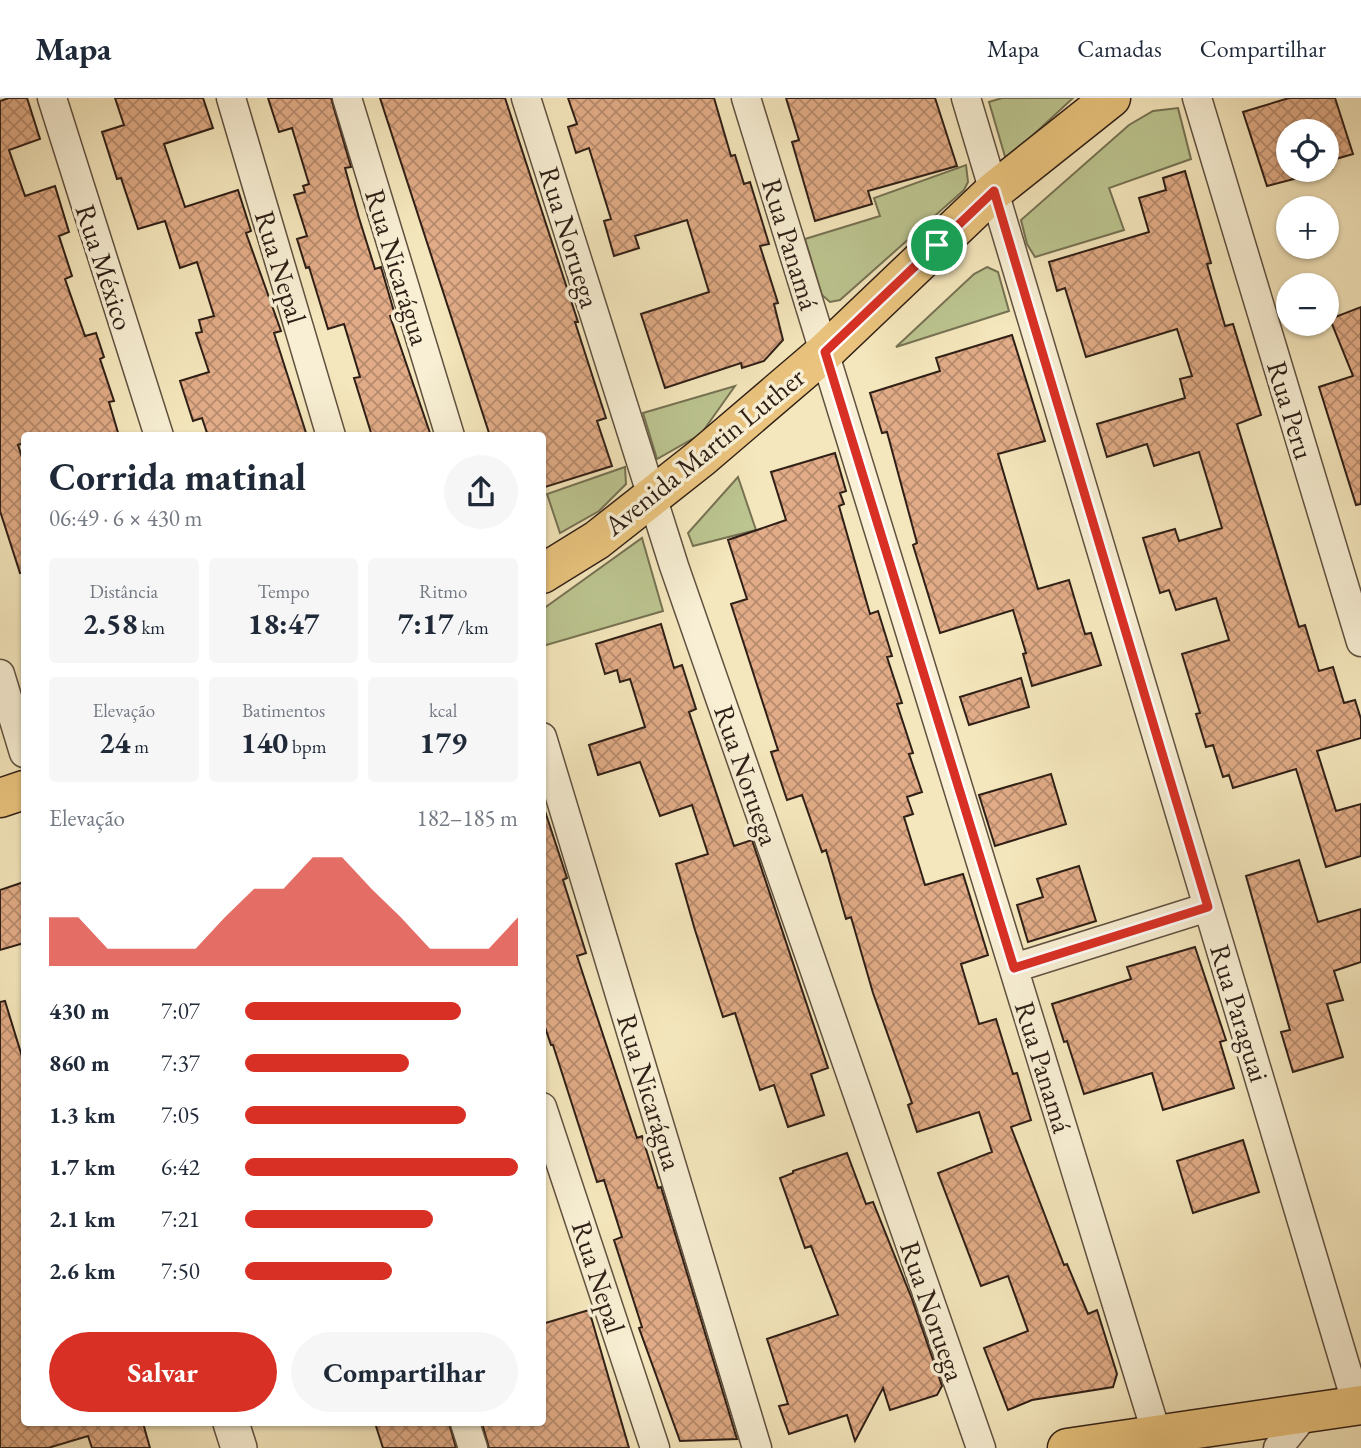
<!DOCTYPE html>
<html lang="pt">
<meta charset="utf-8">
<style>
:root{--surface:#fff;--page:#f6f6f7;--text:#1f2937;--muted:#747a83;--line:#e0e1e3;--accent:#d93025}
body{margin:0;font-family:"EB Garamond",serif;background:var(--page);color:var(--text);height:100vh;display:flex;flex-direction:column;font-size:26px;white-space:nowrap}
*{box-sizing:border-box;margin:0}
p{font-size:23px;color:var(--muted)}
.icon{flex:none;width:38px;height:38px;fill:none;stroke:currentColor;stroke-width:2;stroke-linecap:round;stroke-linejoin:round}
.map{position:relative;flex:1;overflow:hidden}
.drawer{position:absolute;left:21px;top:334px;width:525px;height:994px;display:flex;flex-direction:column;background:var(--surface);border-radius:7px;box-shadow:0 2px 5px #0004}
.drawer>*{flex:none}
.fabs{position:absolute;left:1276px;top:21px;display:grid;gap:14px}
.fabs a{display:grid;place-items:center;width:63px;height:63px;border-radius:50%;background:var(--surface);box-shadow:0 2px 5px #0004;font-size:35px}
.pin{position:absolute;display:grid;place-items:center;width:60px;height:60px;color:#fff;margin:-30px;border:4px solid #fff;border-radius:50%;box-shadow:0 2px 7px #0007}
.round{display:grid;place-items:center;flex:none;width:74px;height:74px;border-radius:37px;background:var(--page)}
.head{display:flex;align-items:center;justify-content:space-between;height:119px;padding:0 28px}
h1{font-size:38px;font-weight:700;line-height:52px}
.stats{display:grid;grid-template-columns:repeat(3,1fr);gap:10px;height:119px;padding:7px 28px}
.stats div{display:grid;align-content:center;border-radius:7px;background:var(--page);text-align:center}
.stats b{font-size:30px;font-weight:700}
.stats small{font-size:19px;font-weight:400}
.stats p{font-size:19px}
.chart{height:196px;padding:14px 28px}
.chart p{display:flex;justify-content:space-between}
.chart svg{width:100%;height:126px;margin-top:7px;fill:var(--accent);opacity:.7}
.cta{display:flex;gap:14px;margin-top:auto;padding:14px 28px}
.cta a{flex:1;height:80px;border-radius:42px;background:var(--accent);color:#fff;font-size:28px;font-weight:700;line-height:80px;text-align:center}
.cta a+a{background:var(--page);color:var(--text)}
ul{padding:0 28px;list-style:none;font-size:23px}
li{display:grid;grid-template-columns:112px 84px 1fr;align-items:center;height:52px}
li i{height:18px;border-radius:9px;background:var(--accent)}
header{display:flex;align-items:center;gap:42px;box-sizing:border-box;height:98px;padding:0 35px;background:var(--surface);border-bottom:2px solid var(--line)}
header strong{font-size:33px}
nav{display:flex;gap:38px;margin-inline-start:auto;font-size:24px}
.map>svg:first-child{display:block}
</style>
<header>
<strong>Mapa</strong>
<nav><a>Mapa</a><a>Camadas</a><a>Compartilhar</a></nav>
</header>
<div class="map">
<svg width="1361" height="1350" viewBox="0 0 1361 1350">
<defs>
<pattern id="building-cross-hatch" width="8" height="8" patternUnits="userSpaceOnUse" patternTransform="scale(1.75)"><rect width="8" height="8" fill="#e1ac87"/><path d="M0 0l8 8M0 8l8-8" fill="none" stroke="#b78b6d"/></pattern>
</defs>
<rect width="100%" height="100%" fill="#f5e7bd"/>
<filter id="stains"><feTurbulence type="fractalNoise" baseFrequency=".00286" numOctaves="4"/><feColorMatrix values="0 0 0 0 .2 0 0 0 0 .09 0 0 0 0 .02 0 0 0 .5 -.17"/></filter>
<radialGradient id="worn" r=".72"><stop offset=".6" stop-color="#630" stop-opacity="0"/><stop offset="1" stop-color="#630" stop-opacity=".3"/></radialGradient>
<!-- green -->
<path fill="#bcc590" stroke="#767253" stroke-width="2" d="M1002 0H1073L1006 62 989 4Z
M1178 10 1191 61 1109 90 1124 132 1035 159 1027 146 1021 122 1129 27 1153 13Z
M966 67 968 84 964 92 840 202 830 204 822 197 805 141 880 118 874 100Z
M987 169 998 174 1009 213 896 249 974 176Z
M735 288 701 336 657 361 643 315Z
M625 369 626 386 599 413 560 435 547 396Z
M738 379 756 432 693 448 688 435Z
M642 440 663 513 543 548V511Z"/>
<!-- building -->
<path fill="url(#building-cross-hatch)" stroke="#2f1f16" stroke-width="2" fill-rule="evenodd" d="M9 0H27L40 41 9 52 25 98 55 88 69 134 59 138 72 178 65 181 85 238 96 235 104 259 100 261 114 303 109 304 119 338H24V345L18 347 24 365V474L20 475 0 413V3Z
M115 0H203L213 30 164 46 185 109 238 92 251 133 246 135 281 233 274 235 307 338H208L202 320 193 323 180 283 209 274 196 235 202 234 199 222 214 218 197 164 180 170 165 123 138 131 121 80 117 81 102 34 124 27Z
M268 0H331L351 69 345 70 359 120 375 171 381 169 395 217 390 218 431 338H372L354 280 360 279 344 226 328 231 309 169 306 170 297 141 307 138 294 97 305 94 303 88 309 86 292 30 279 34Z
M380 0H505L578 224H575L606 320 597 323 612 368 542 390V338H490Z
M568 0H714L731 58 735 57 744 86 750 84 769 146 760 148 778 205 774 206 783 242 764 263 742 270 741 265 665 290 641 216 709 194 687 122 635 138 639 150 614 158 604 123 611 121 589 50 576 55 568 29 577 26Z
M786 0H935L957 68 868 93 872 106 815 123 792 44 799 42Z
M1289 0H1335L1353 56 1329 63 1332 71 1267 88 1243 14ZM1288 33H1326V72H1288Z
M1185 73 1211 165 1207 166 1225 228 1233 226 1261 317 1237 326 1299 529 1305 527 1319 573 1333 569 1344 605 1355 602 1361 621V640L1317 653 1336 713 1361 706V758L1326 769 1296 671 1233 690 1229 677 1223 679 1213 647 1206 649 1196 616 1200 615 1182 556 1229 542 1216 500 1176 512 1169 492 1160 495 1143 440 1175 431 1179 443 1222 430 1199 354 1154 368 1147 346 1107 359 1097 326 1185 300 1180 281 1192 278 1177 231 1086 259 1065 190 1057 193 1049 164 1149 134 1139 100 1166 92 1163 80Z
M1361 209V406L1356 407 1319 289 1353 278 1330 221Z
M1012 237 1045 343 998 356 1038 491 1069 482 1085 536 1091 535 1101 567 1032 588 1023 556 1026 555 1013 512 940 535 913 447 917 445 887 334 882 335 870 295 940 273 936 260Z
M835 355 846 393 840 395 844 406 839 408 870 516 878 513 892 558 887 559 902 605 897 606 913 655 909 656 922 694 907 699 913 716 904 719 925 787 963 776 988 857 961 866 979 926 996 921 1013 976 1017 975 1031 1022 1011 1029 1064 1167 1067 1166 1088 1216 1097 1212 1117 1276 1113 1289 1032 1302 1008 1312 984 1250 1028 1233 1008 1178 981 1188 938 1075 992 1054 979 1014 917 1034 908 1007 912 1005 873 895 851 819 846 821 826 752 822 754 802 697 787 702 771 654 778 652 731 506 747 501 728 442 786 422 771 374Z
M661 526 674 570 682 567 696 611 689 614 734 748 752 742 828 970 811 976 824 1017 788 1029 774 987 760 992 735 915 723 919 695 832 676 766 708 756 692 707 660 718 640 664 598 677 589 647 645 629 630 581 620 584 617 572 605 576 596 546Z
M1021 580 1029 609 969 627 960 599Z
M1051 676 1066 726 995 748 979 697Z
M542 704 567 780 563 782 586 855 577 858 637 1040 642 1038 658 1090 661 1089 737 1341 680 1343 639 1230 642 1229 614 1142 622 1139 604 1082 597 1084 553 947H551L542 920Z
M1299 762 1318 824 1361 811V864L1334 873 1343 902 1327 906 1343 959 1293 974 1281 934 1290 932 1246 778Z
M1079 768 1096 823 1028 844 1017 807 1043 799 1037 781Z
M24 784V845L0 852V792Z
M1195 849 1226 942 1220 944 1234 990 1163 1012 1152 975 1084 996 1067 943 1064 944 1052 906 1131 881 1127 869Z
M5 903 24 965V1325H143L150 1350H92L88 1338 48 1350H0V904Z
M1243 1042 1259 1094 1193 1115 1177 1063Z
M847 1055 866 1106 873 1104 912 1201 942 1288 937 1297 890 1312 883 1290 855 1343 847 1317 789 1336 779 1308 788 1306 767 1241 838 1217 811 1148 805 1150 780 1080 793 1075V1073Z
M589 1212 629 1350H489L482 1325H542V1226Z
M375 1325H449L456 1350H383Z"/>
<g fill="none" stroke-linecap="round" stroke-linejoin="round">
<defs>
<path id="minor" d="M52 0 159 338
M231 0 331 338
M347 0 450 338
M526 0 674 468 981 1350
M746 0 1157 1337
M966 0 1357 1307
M1197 0 1361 544
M0 576 24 655
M542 639 757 1350
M1014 870 1208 809
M542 1009 655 1350
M465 1325 473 1350
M1278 1350 1306 1315"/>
<path id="tertiary" d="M231 1325 239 1350"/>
<path id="primary" d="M542 476 597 442 701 360 825 254 994 93 1111 0
M0 700 24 692
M1067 1350 1361 1307"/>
</defs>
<!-- minor casing -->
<use href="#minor" stroke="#605140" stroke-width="31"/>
<!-- tertiary casing -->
<use href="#tertiary" stroke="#605140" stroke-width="38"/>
<!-- primary casing -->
<use href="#primary" stroke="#2f1f16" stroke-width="41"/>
<!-- minor -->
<use href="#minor" stroke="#f8efd4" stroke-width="28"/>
<!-- tertiary -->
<use href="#tertiary" stroke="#f8efd4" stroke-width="35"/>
<!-- primary -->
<use href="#primary" stroke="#eac47e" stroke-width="38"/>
</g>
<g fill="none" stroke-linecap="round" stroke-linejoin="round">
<defs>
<path id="route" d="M994 93 1208 809 1014 870 825 254Z"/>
</defs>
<!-- route casing -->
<use href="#route" stroke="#fff" stroke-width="14"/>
<!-- route -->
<use href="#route" stroke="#d93025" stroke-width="9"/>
</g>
<g text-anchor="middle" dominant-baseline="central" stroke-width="7" stroke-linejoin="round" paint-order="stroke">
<!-- street labels -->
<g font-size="28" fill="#2f1f16" stroke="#f8efd4">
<text transform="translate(570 139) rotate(73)">Rua Noruega</text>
<text transform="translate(791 146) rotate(73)">Rua Panamá</text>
<text transform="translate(105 169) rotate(72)">Rua México</text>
<text transform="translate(281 169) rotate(73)">Rua Nepal</text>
<text transform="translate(398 169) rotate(73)">Rua Nicarágua</text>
<text transform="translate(1291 312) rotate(73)">Rua Peru</text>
<text transform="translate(704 353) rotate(-39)">Avenida Martin Luther</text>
<text transform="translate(747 677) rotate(71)">Rua Noruega</text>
<text transform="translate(1240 915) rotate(73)">Rua Paraguai</text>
<text transform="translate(1044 969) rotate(73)">Rua Panamá</text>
<text transform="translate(650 994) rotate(73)">Rua Nicarágua</text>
<text transform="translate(599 1179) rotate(72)">Rua Nepal</text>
<text transform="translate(933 1213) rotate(71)">Rua Noruega</text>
</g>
</g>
<rect width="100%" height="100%" filter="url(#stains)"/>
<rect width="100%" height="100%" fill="url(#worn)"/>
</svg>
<div class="fabs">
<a><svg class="icon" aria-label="locate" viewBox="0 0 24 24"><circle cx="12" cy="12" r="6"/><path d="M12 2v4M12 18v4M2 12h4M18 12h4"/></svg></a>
<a>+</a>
<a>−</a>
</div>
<div class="pin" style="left:937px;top:147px;background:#1e9e55"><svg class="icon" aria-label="arrive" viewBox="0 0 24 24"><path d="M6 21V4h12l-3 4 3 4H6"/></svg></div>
<section class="drawer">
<div class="head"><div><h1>Corrida matinal</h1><p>06:49 · 6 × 430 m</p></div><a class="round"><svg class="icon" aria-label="share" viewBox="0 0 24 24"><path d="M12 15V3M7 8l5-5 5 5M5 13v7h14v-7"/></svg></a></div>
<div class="stats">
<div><p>Distância</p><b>2.58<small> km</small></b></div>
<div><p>Tempo</p><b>18:47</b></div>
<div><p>Ritmo</p><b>7:17<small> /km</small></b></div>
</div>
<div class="stats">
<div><p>Elevação</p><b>24<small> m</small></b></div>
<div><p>Batimentos</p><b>140<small> bpm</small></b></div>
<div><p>kcal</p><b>179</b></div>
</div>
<div class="chart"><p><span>Elevação</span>182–185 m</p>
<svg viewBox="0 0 160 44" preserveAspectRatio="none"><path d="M0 44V27L10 27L20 38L30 38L40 38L50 38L60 27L70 17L80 17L90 6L100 6L110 17L120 27L130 38L140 38L150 38L160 27V44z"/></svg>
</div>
<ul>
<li><b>430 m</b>7:07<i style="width:79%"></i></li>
<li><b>860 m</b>7:37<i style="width:60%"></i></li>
<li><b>1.3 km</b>7:05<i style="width:81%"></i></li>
<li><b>1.7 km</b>6:42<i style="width:100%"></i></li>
<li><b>2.1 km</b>7:21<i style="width:69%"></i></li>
<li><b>2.6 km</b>7:50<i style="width:54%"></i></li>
</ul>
<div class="cta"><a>Salvar</a><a>Compartilhar</a></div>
</section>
</div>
